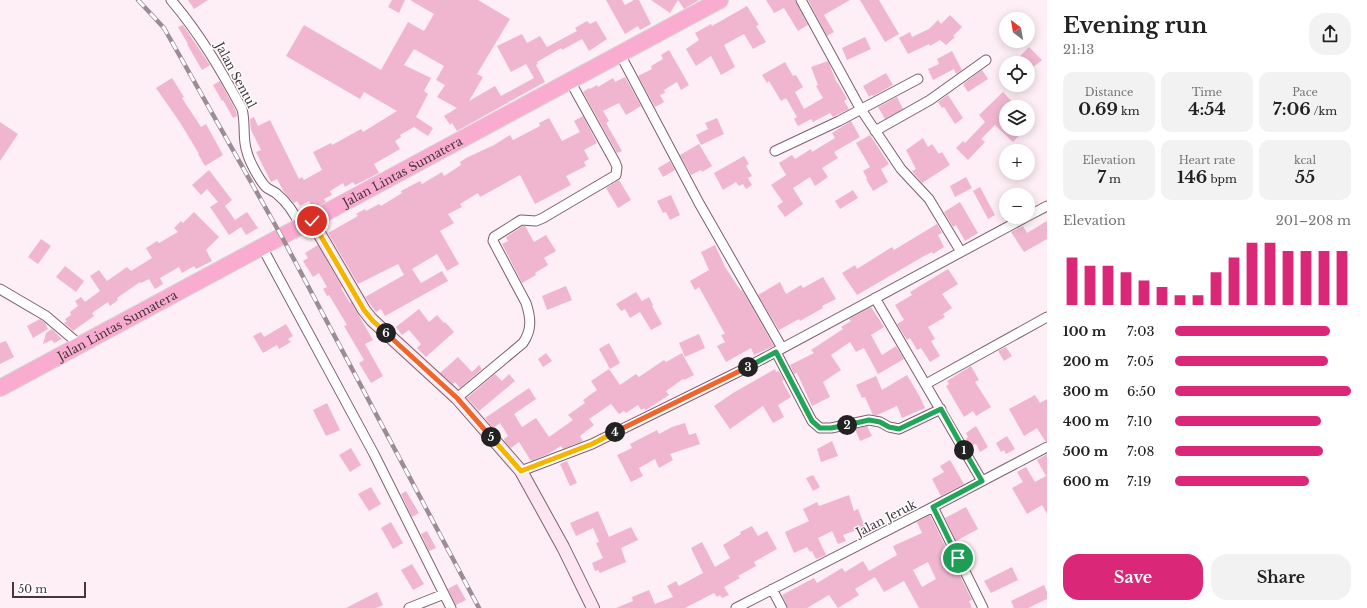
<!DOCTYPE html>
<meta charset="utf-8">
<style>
:root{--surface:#fff;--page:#f2f2f2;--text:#222;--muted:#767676;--accent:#db2777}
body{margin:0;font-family:"Libre Baskerville",serif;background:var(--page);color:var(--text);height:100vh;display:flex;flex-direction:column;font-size:15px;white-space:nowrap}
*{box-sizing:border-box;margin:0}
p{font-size:13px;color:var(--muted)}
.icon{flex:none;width:22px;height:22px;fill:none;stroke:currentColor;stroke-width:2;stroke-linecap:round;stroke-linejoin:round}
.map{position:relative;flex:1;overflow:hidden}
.panel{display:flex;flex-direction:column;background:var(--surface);width:320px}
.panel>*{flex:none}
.needle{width:26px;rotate:329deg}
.fabs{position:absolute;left:999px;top:12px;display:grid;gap:8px}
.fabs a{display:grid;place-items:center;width:36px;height:36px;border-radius:50%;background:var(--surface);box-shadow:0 2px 10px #0003;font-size:20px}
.scale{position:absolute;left:12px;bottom:10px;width:74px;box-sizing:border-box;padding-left:4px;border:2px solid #45363d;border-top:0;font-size:11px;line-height:14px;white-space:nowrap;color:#45363d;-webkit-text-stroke:3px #fff;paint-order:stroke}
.pin{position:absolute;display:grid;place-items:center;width:34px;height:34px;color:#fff;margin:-17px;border:2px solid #fff;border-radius:50%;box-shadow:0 1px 4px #0007}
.km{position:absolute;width:20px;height:20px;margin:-10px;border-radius:50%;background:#222;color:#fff;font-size:11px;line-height:20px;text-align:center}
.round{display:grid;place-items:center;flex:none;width:42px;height:42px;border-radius:16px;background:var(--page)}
.overview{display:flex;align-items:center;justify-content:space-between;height:68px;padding:0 16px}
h1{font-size:22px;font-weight:700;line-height:30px}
.stats{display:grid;grid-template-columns:repeat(3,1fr);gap:6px;height:68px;padding:4px 16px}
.stats div{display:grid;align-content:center;border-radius:10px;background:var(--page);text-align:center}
.stats b{font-size:17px;font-weight:700}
.stats small{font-size:11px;font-weight:400}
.stats p{font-size:11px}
.chart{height:112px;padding:8px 16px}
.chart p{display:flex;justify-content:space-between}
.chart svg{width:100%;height:72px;margin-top:4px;stroke:var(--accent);stroke-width:6}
.button{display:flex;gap:8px;margin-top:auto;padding:8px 16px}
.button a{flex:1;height:46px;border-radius:16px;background:var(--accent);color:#fff;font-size:16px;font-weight:700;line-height:46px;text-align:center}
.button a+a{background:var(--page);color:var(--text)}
ul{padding:0 16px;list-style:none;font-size:13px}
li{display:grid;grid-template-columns:64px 48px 1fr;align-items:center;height:30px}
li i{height:10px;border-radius:5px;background:var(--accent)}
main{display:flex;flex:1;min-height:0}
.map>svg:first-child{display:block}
</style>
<main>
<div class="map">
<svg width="1047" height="608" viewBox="0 0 1047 608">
<rect width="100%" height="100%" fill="#feeef5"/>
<!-- building -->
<path fill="#f0b6d0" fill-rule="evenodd" d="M188 0H208L194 9Z
M392 0H405L399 13 388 7Z
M410 0H478L510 19 477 74 483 77 469 101 495 86 501 96 534 78 526 64 511 72 497 46 522 34 527 43 540 36 547 47 577 31 575 28 587 21 590 24 596 21 607 39 589 51 582 39 562 50 561 48 537 62 538 64 536 65 545 82 457 131 452 123 450 125 444 116 457 108 437 97 445 85 436 80 444 66 414 49 404 65 431 78 424 91 428 94 416 117 433 128 428 136 414 127 400 135 401 137 395 141 400 149 374 164 379 173 355 185 353 182 345 187 343 183 330 191 332 195 324 199 326 202 313 209 309 201 300 206 297 201 294 203 284 192 277 179 271 182 256 152 261 150 251 130 250 119 254 117 258 126 270 120 299 179 302 177 304 180 322 170 313 152 331 143 332 145 361 129 363 132 397 111 364 92 360 99 286 56 304 25 381 70 408 22 424 31 434 14Z
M606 0H622L625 5 634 0H639L651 24 640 30 638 26 625 34Z
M651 0H699L684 9 678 0 670 13Z
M766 0H795L808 25 798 31 784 8 774 13Z
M808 0H850L824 15 834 32 827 36Z
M860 0H879L899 34 885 42Z
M747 6 759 25 756 26 766 42 753 49 744 34 724 45 735 67 721 75 711 56 696 66 686 49 699 40 695 33 711 24 712 26Z
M950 15 962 27 953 36 955 37 946 45 940 40 930 46 929 44 908 54 899 38 910 32 912 37 929 29 938 20 941 24Z
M183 25 210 65 202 70 187 44H188L178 27Z
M865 37 871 49 847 60 842 48Z
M1029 47 1042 60 1032 68 1020 56Z
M669 50 689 85 681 90 677 82 664 90 665 93 660 95 664 102 655 107 638 76 652 69 651 66 663 59 661 55Z
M952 51 962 70 956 74 954 69 933 80 928 69 939 64 937 59Z
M828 61 837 83H838L847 99 844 101 849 109 833 117 830 113 813 122 811 119 798 126 794 119 797 117 786 98 781 101 769 81 767 83 762 75 785 62 793 76 796 75 803 87 795 92 804 109 823 98 816 86 818 85 811 67Z
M982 70 988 79 968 92 963 84Z
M886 73 893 85 873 96 872 95 869 97 863 86Z
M625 77 641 106 626 115 619 103 603 111 609 121 606 123 622 151 617 153 583 92 589 88 590 89 597 85 598 87 613 78 615 82Z
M172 78 184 97 182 98 201 127 206 124 223 155 205 166 198 154H199L181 124 156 88Z
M220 81 236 111 237 116 233 118 223 100 222 101 213 85Z
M1003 92 1017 107H1006V129H1025L1013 142 995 125 981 139 985 142 968 160 956 148 963 141 965 143 985 122 979 115Z
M948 95 963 118 955 124 944 107 942 108 938 102Z
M897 97 903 109 885 119 878 107Z
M583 116 597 143 584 150 589 159 584 162 586 166 566 176 571 185 535 204 520 175 480 197 478 193 460 204 462 207 448 214 454 223 440 231 459 264 447 271 437 254 412 269 421 283 442 271 448 281 385 316 381 309 376 312 365 297 404 275 398 264 358 284 328 233 351 220 358 216 356 214 365 209 366 211 379 204 381 206 402 193 401 191 420 181 422 184 442 172 444 176 461 165 460 162 466 158 494 145 510 135 513 140 540 126 539 123 549 118 562 141 580 132 574 121Z
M717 118 724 134 701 145 696 135 708 129 705 123Z
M851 121 860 137 834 152 838 158 822 168 828 177 815 186 810 177 793 188 803 204 785 217 777 206 783 202 771 185 786 175 779 163 792 155 795 159 811 149 812 152 835 138 832 133Z
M0 122 18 134 0 161Z
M870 135 889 164 881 169 888 182 873 191 866 179 867 178 863 171 870 167 856 143Z
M923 138 928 147 932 144 939 154 942 152 950 165 922 183 912 171 916 169 906 150Z
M699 144 712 166 702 172 701 170 691 175 680 155Z
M744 156 749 164 746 166 752 176 748 178 752 185 746 189 743 184 739 186 736 182 723 190 714 173Z
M670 161 675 170 663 177 658 168Z
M209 170 232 200 225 206 235 220 247 212 258 228 246 235 241 227 229 235 210 207 218 202 207 189 201 195 192 185Z
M966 177 972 188 955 197 950 186Z
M619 180 631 200 618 208 606 188Z
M980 187 995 215 988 219 973 191Z
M853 190 858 198 840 209 835 201Z
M671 195 680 215 670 220 666 212 663 213 657 201Z
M960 202 978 233 965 241 956 225 953 227 944 212Z
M194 212 219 237 206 250 212 261 196 269 194 266 182 273 179 267 160 278 163 284 155 289 149 279 141 283 140 282 117 298 118 300 110 306 108 302 92 313 94 316 73 331 64 323 67 321 65 319 71 315 70 312 78 306 75 301 81 297 85 302 100 291 90 276 99 270 107 281 127 267 131 271 152 258 146 248 157 241 159 243 178 232 174 228 181 221 183 223Z
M1047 221V239L1024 252 1011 232 1023 226 1027 233Z
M937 224 942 233 938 235 944 247 933 254 932 252 924 256 857 295 842 273 855 265 857 269 892 247 894 250Z
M523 226H525L534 242 546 235 556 251 544 258 548 265 535 273 536 275 522 283 502 244 508 241 506 237Z
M41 239 51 246 38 264 28 257Z
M318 245 342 287 341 288 350 303 351 302 373 340 365 344 383 376 371 383 359 363 364 360 344 326 347 325 329 295 327 296 323 289 327 287 319 273 313 277 303 261 308 258 305 253Z
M715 245 725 267 741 291 742 290 774 346 754 355 751 348 726 362 717 346 725 342 721 335 725 334 699 287 695 290 690 281 709 270 701 252Z
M65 266 84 281 76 292 56 277Z
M948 269 958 284 942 294 952 308 943 314 945 317 928 327 935 339 931 341 940 356 930 362 921 348 917 350 910 338 907 340 897 324 904 320 895 305 912 295 910 292Z
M823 277 836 299 822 306 823 308 800 321 799 319 779 330 758 295 780 282 786 294 801 285 803 288Z
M566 286 572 300 547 310 542 296Z
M636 292 642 301 649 297 653 305 652 306 662 324 651 330 640 312 630 318 625 309 621 311 616 304Z
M871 307 884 327 871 335 882 355 896 346 904 359 878 374 864 348 856 352 850 342 831 355 841 370 823 382 830 397 812 406 797 373 794 374 790 365 814 353 811 350 843 329 841 327 851 321 849 319Z
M419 309 429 322 437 315 444 323 445 322 454 332 426 357 417 348 421 344 409 330 402 335 396 327Z
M40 319 45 323 48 329 33 338 27 326Z
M286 324 293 336 288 339 291 342 279 349 277 345 263 353 253 336 261 332 264 337Z
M52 329 62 339 54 343 52 340 43 344 46 333Z
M699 334 705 348 685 357 679 343Z
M6 341 14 357 0 364V343Z
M609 343 620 363 610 369 599 349Z
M1006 347 1012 356 1004 361 998 351Z
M546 353 552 361 543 367 538 359Z
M682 353 694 375 684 380 683 379 666 391 669 395 646 410 644 408 641 410 638 405 626 413 624 411 619 414 611 404 589 419 594 425 580 436 583 441 563 449 561 446 548 454 531 461 519 442 511 448 505 442 504 439 508 436 500 423 493 428 485 418 529 388 536 399 514 414 522 427 536 418 549 437 573 420 568 415 585 403 583 400 597 390 591 381 609 369 620 385 636 374 639 377 664 360 666 362Z
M458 357 472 372 479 365 482 369 460 388 455 382 453 384 440 373Z
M971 366 979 380 975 382 991 407 976 416 973 411 964 417 946 386 949 384 947 381Z
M775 369 776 372 779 371 784 380 782 381 791 397 778 405 784 417 773 423 763 406 730 429 714 406 733 393Z
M495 374 502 381 509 374 515 381 479 411 467 398Z
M907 375 920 397 925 408 902 418 897 406 877 415H873L865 397 862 398 856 385 876 376 882 390Z
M1035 395 1040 403 1047 399V441H1045L1037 428 1024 436 1009 409Z
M327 403 340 430 326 436 313 410Z
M685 423 689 435 696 433 700 444 670 454 673 460 659 468 655 459 639 468 643 476 631 482 617 455 632 448 630 444 657 430 659 434 672 427Z
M867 426 872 436 860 441 855 429Z
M976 426 988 447 980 452 976 444 970 446 966 439 968 437 966 433Z
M1007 436 1015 449 1006 454 1004 450 1001 452 996 443Z
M832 441 838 456 821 462 817 449Z
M351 448 361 465 350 472 339 455Z
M1047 454V514L1042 505 1027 514 1012 488 1023 482 1017 472 1026 467 1035 482 1046 476 1037 460Z
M950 460 964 484 941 496 932 479 944 472 940 466Z
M567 461 577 483 570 486 560 464Z
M813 475 820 487 813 491 806 478Z
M371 487 381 504 369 511 358 494Z
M406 491 419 513 412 517 401 494Z
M849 495 854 511 858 509 865 527 843 535 846 541 838 544 832 531 818 538 826 555 816 559 812 551 810 552 807 547 794 553 785 532 809 521 803 509 817 502 819 506Z
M966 507 978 529 956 541 945 518Z
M598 511 609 537 631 527 638 540 621 548 626 562 600 573 598 570 595 571 592 563 603 558 596 543 599 542 593 528 576 536 570 523Z
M930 515 972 600 969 601 972 608H919L904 581 884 592 875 577 855 589 859 595 838 608 829 595 807 608H788L782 595 814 578 817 583 842 568 845 572 863 561 869 571 897 555 893 546 922 533 917 522ZM928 562 936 579 922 587 913 570Z
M391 522 403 543 393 549 381 528Z
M752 526 758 536 767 531 777 549 754 562 756 566 738 576 740 578 724 587 729 595 722 598 720 595 717 597 714 593 685 608H616L633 601 632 597 649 590 655 604 673 597 667 586 676 581 679 586 703 573 691 548 702 542 715 567 730 558 723 545 741 534 740 532Z
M427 531 436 548 429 551 421 534Z
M412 564 424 584 413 590 401 570Z
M1012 567 1018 580 991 593 984 581Z
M457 584 466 600 456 605 448 589Z
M1044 585 1047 592V599L1028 608H1014L1011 601Z
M377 592 383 605 376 608H346Z"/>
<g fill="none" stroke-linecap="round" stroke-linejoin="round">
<defs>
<path id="street" d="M171 0C200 34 221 70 242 109 246 124 242 138 247 152 249 161 260 181 266 187 269 190 274 191 277 194 288 203 295 214 301 227
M801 0 860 108 901 169 929 199 961 252
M620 54 699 203 782 348
M875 131 930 100 986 60
M775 151 839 121 918 79
M1028 216 1047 206
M262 247 374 454 451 608
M0 289 46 316 80 345
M875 298 982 481
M776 352 812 421 820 428H831L869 420 880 422 889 427 899 429 941 409
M926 384 1047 317
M457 398 523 343C532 330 531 318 526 303L493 241 494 237 521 220 536 221 543 218 616 175 617 167 615 162 570 81
M521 471 592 444 740 371 1026 217
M933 507 983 608
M772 589 782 608
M409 608 444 594
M736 608 933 507 1047 447"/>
<path id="secondary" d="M312 221 364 310 372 320 457 398 521 471 563 547 593 608"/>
<g id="highway">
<path id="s1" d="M0 388 720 0"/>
</g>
</defs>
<!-- street casing -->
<use href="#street" stroke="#7f5f6e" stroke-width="11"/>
<!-- secondary casing -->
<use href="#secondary" stroke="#7f5f6e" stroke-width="14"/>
<!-- highway casing -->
<use href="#highway" stroke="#d6d3d4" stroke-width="18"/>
<!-- street -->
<use href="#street" stroke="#fff" stroke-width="9"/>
<!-- secondary -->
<use href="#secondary" stroke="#fde6f1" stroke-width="12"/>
<!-- highway -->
<use href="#highway" stroke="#f9abd0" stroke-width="16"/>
<defs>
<path id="rail" d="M138 0 164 28 282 237 479 608"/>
</defs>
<!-- rail casing -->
<use href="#rail" stroke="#9c8d94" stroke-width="4.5"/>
<!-- rail -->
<use href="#rail" stroke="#fff" stroke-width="3" stroke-dasharray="9" stroke-linecap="butt"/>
</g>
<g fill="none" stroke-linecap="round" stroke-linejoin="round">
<defs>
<path id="split-1" d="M958 558 933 507 982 481 964 450"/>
<path id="split-2" d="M847 425 869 420 880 422 889 427 899 429 941 409 964 450"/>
<path id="split-3" d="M748 367 776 352 812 421 820 428H831L847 425"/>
<path id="split-4" d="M615 432 748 367"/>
<path id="split-5" d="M491 437 521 471 592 444 615 432"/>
<path id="split-6" d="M386 333 457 398 491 437"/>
<path id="split-7" d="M312 221 364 310 372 320 386 333"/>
</defs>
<!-- split-1 casing -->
<use href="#split-1" stroke="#fff" stroke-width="8"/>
<!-- split-2 casing -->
<use href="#split-2" stroke="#fff" stroke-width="8"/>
<!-- split-3 casing -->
<use href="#split-3" stroke="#fff" stroke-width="8"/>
<!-- split-4 casing -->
<use href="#split-4" stroke="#fff" stroke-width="8"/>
<!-- split-5 casing -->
<use href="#split-5" stroke="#fff" stroke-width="8"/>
<!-- split-6 casing -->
<use href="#split-6" stroke="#fff" stroke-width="8"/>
<!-- split-7 casing -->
<use href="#split-7" stroke="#fff" stroke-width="8"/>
<!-- split-1 -->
<use href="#split-1" stroke="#22a559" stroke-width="5"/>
<!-- split-2 -->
<use href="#split-2" stroke="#22a559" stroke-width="5"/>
<!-- split-3 -->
<use href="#split-3" stroke="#22a559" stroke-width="5"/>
<!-- split-4 -->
<use href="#split-4" stroke="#f0652b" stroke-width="5"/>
<!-- split-5 -->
<use href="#split-5" stroke="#f5b400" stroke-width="5"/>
<!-- split-6 -->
<use href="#split-6" stroke="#f0652b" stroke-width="5"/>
<!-- split-7 -->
<use href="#split-7" stroke="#f5b400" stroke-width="5"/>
</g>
<g text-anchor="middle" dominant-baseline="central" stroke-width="3" stroke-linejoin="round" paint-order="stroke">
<!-- street labels -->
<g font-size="12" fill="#45363d" stroke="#fff">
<text transform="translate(236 75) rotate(62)">Jalan Sentul</text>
<text stroke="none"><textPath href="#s1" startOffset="457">Jalan Lintas Sumatera</textPath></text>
<text stroke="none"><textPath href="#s1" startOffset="133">Jalan Lintas Sumatera</textPath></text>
<text transform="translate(886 518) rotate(-27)">Jalan Jeruk</text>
</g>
</g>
</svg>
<div class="fabs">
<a><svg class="needle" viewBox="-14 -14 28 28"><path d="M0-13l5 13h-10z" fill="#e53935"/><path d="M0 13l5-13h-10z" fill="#767676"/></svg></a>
<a><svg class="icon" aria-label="locate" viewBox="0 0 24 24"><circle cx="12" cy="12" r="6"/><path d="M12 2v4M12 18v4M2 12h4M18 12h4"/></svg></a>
<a><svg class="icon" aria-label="layers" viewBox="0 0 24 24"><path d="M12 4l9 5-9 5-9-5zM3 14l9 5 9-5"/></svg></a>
<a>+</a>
<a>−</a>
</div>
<div class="scale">50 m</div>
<div class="pin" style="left:958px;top:558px;background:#1e9e55"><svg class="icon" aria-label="arrive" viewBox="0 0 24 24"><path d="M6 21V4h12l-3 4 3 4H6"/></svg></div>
<div class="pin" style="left:312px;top:221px;background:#d93025"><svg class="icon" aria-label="check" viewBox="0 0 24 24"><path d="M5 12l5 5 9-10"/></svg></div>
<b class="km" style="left:964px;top:450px">1</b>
<b class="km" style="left:847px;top:425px">2</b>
<b class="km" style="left:748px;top:367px">3</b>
<b class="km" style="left:615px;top:432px">4</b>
<b class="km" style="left:491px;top:437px">5</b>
<b class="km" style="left:386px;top:333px">6</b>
</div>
<section class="panel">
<div class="overview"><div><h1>Evening run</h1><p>21:13</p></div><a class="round"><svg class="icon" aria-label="share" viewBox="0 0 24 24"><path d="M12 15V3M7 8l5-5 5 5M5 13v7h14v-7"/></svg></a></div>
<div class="stats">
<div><p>Distance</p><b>0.69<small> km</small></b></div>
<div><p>Time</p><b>4:54</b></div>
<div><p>Pace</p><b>7:06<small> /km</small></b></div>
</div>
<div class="stats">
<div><p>Elevation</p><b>7<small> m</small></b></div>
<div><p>Heart rate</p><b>146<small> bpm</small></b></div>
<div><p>kcal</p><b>55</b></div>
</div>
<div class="chart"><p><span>Elevation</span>201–208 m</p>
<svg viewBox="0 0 160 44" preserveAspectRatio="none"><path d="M5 44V15M15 44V20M25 44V20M35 44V24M45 44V29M55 44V33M65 44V38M75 44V38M85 44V24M95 44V15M105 44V6M115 44V6M125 44V11M135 44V11M145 44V11M155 44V11"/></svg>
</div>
<ul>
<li><b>100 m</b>7:03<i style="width:88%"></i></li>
<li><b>200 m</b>7:05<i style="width:87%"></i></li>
<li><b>300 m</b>6:50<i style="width:100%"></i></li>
<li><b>400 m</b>7:10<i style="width:83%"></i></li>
<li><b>500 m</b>7:08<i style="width:84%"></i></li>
<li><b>600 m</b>7:19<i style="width:76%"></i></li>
</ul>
<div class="button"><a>Save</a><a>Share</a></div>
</section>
</main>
